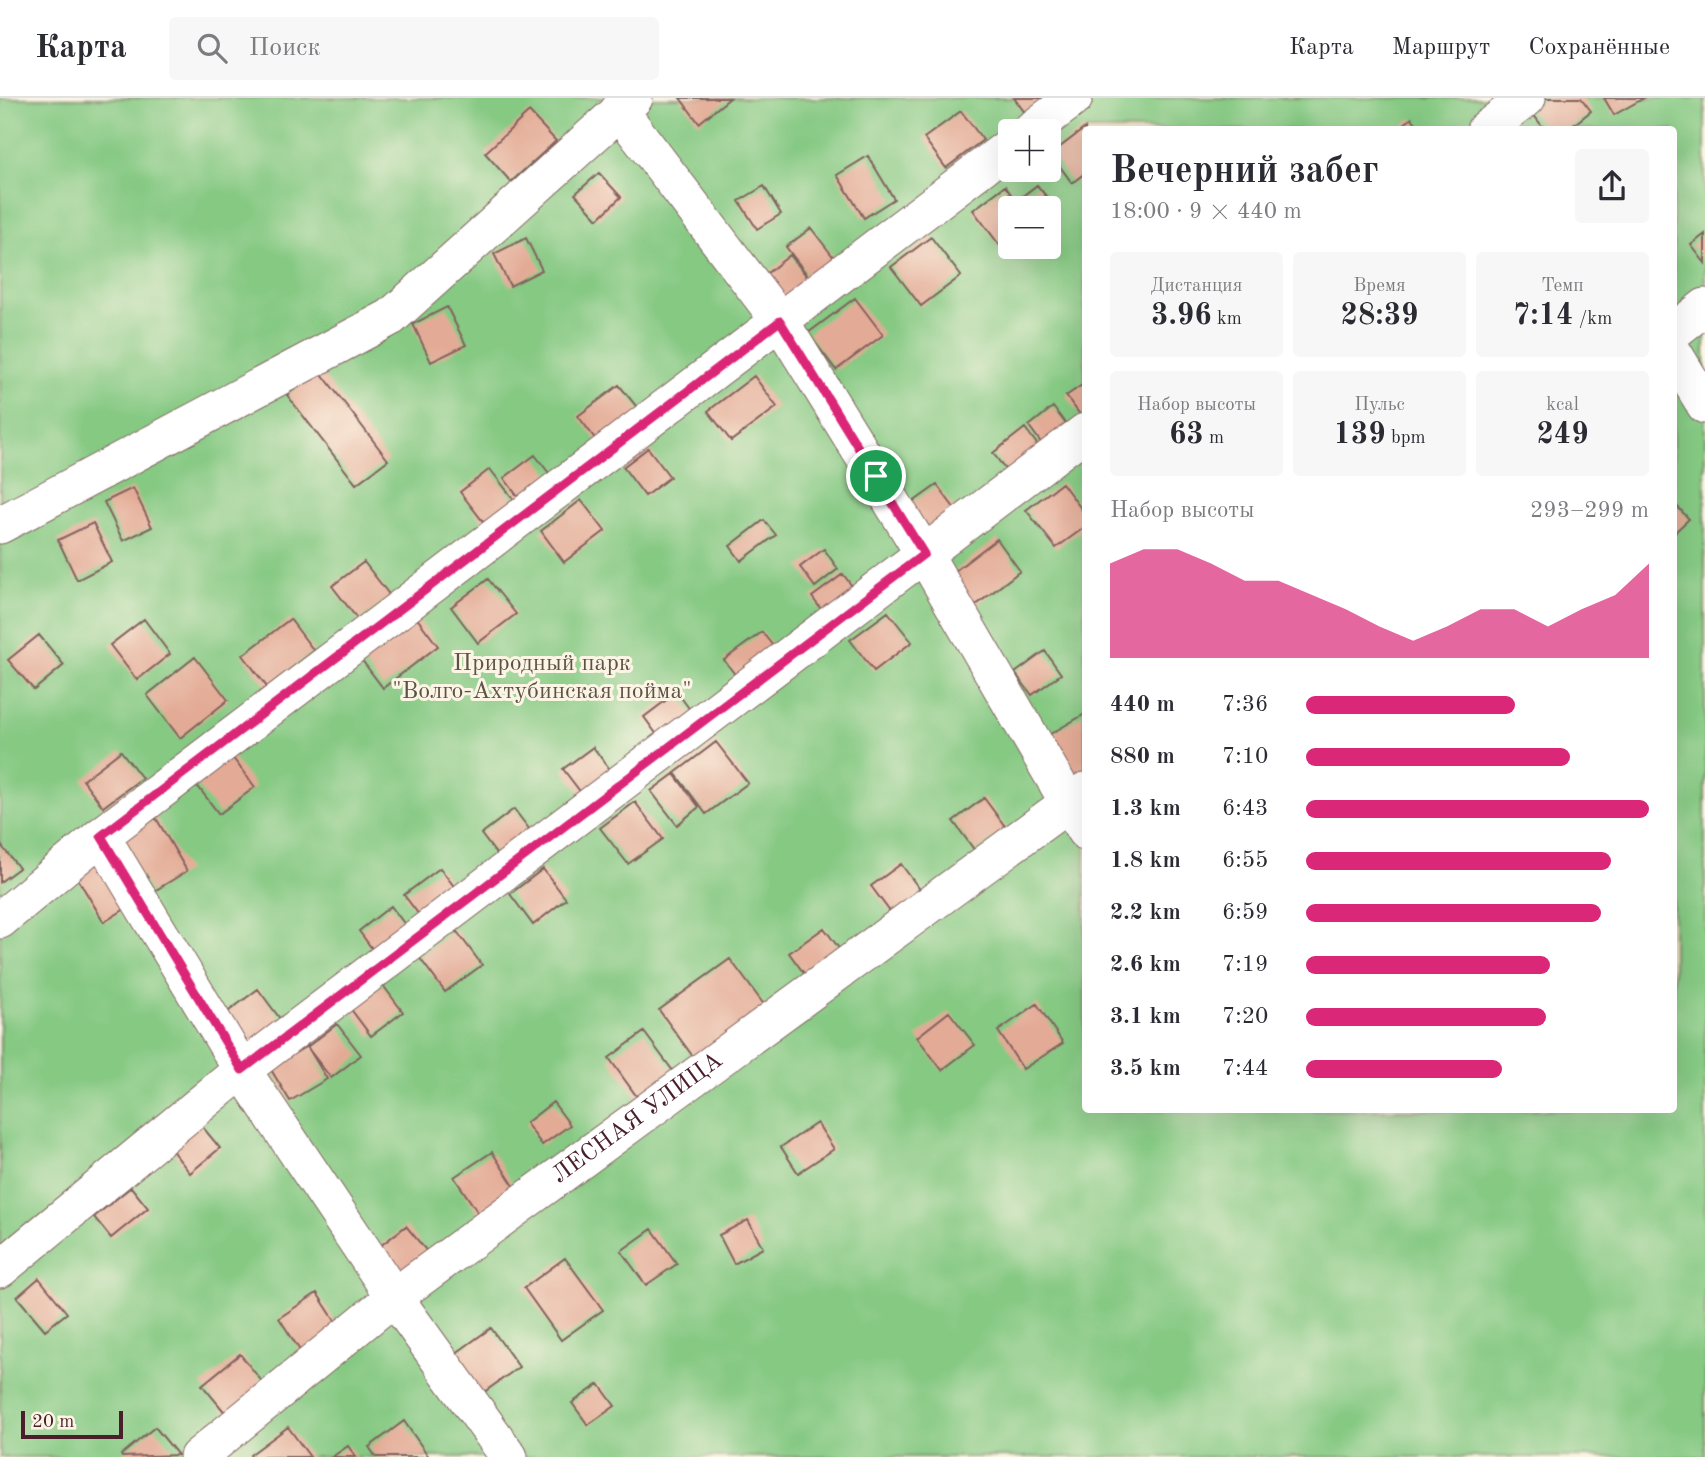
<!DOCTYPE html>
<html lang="ru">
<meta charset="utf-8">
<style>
:root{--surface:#fff;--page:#f7f7f7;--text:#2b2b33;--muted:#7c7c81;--line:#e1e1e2;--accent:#db2777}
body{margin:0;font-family:"Old Standard TT",serif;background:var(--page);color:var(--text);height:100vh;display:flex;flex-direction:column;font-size:26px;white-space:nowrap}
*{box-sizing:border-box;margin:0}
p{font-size:23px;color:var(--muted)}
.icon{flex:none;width:38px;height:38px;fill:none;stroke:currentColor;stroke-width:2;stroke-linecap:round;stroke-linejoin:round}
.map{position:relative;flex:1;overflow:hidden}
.details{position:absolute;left:1082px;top:28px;width:595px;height:987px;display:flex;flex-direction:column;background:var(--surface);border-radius:7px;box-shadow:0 7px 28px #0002}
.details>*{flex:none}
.buttons{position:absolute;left:998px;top:21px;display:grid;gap:14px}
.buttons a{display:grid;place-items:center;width:63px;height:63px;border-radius:7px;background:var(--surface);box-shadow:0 7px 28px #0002;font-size:35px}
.scale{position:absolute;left:21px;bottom:18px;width:102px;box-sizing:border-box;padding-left:7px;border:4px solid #4a1f2b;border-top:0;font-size:19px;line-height:24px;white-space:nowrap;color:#4a1f2b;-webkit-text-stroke:5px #fcf5e5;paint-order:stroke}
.pin{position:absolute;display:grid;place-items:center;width:60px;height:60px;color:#fff;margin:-30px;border:4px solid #fff;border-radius:50%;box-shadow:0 2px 7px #0007}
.round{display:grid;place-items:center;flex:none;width:74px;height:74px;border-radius:7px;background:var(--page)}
.overview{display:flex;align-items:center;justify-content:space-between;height:119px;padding:0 28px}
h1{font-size:38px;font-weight:700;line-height:52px}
.stats{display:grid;grid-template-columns:repeat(3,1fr);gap:10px;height:119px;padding:7px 28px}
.stats div{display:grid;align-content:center;border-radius:7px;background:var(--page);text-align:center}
.stats b{font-size:30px;font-weight:700}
.stats small{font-size:19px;font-weight:400}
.stats p{font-size:19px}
.chart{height:196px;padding:14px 28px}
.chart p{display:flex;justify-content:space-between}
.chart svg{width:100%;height:126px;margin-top:7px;fill:var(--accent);opacity:.7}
ul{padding:0 28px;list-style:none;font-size:23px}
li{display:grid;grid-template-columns:112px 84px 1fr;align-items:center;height:52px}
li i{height:18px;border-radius:9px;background:var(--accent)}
header{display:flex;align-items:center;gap:42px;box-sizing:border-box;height:98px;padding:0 35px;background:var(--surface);border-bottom:2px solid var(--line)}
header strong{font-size:33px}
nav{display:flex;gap:38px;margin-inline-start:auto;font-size:24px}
.search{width:490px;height:63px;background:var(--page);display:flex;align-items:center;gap:18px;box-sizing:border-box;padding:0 24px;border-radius:7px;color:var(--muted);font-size:26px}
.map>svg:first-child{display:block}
</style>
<header>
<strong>Карта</strong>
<div class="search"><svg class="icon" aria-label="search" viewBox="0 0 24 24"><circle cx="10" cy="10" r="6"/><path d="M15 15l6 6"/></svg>Поиск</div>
<nav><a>Карта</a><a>Маршрут</a><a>Сохранённые</a></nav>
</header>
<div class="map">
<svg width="1705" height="1359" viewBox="0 0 1705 1359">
<rect width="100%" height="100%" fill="#fcf5e5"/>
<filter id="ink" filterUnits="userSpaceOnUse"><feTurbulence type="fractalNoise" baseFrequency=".0143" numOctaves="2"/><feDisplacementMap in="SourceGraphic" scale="14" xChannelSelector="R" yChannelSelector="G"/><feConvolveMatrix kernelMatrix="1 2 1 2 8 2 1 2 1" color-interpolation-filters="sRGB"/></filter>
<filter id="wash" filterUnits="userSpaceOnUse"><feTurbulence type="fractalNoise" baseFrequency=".00686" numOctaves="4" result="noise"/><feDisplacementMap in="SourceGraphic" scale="28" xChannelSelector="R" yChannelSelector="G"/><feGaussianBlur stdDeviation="1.57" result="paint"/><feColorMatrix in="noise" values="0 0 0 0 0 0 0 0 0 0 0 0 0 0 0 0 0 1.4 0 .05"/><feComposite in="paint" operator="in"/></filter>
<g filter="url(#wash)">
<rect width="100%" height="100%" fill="#ede0bf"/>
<!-- green -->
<path fill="#85c983" stroke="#687457" stroke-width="2" fill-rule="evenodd" d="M0 0H1705V1359H0ZM1085 32H1673V1012H1085ZM1010 33H1048V72H1010ZM1010 110H1048V149H1010Z"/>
<g id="blocks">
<!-- building -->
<path fill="#e3ab96" d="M680 0H730L699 25Z
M1014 0H1047L1026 16Z
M1546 0H1581L1591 13 1567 32H1545L1530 12Z
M1604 0H1644L1614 17Z
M961 13 983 42 946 70 924 40Z
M529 14 556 43 511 84 485 55Z
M1412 20 1421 32H1397Z
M1085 30V75L1072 85 1051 56Z
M868 58 894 101 864 120 837 77Z
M599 75 621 99 598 121 575 96Z
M1037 87 1054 108 1048 113 1010 110V142L1001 149 973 112 1005 88 1016 103Z
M764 88 781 116 757 131 739 103Z
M811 130 838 165 813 184 786 149Z
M1705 136V165L1691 147Z
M931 139 961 178 921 208 891 169Z
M526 140 542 172 510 188 494 156Z
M790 157 815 189 790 208 766 176Z
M855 200 883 237 836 272 808 235Z
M447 209 466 247 431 264 413 226Z
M319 272 388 362 356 386 287 297Z
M754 278 777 309 731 343 708 313Z
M1085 285V323L1066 298Z
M619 287 645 319 603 351 578 318Z
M1053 309 1075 338 1050 357 1029 328Z
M1025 330 1048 361 1016 386 993 355Z
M648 350 670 379 645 398 623 369Z
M535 357 555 383 524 407 504 380Z
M490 371 518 407 488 430 460 394Z
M1062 385 1085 416V429L1056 450 1026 412Z
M937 387 967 427 933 453 902 412Z
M133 390 152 429 123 443 104 404Z
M581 402 605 433 564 464 541 433Z
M1673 404 1689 421 1673 436Z
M764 422 776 437 741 463 730 448Z
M93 425 112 464 77 482 58 442Z
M997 441 1020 473 971 511 947 479Z
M824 451 838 471 815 489 800 469Z
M364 464 391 499 359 523 332 488Z
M843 476 860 499 829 522 812 499Z
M488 481 516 516 478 545 451 509Z
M888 514 912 544 874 573 850 542Z
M416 519 438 548 383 590 361 561Z
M144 521 170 556 137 582 110 547Z
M290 521 314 553 267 589 243 557Z
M762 534 784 562 746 591 724 562Z
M39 537 64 567 34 592 8 562Z
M1045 553 1061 576 1032 597 1015 575Z
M195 559 228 602 180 640 147 597Z
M677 594 699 624 666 649 644 619Z
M1085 616V677L1071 685 1045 639Z
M716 644 748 685 706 716 675 675Z
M593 649 618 682 589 705 563 671Z
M121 653 142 680 103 709 83 682Z
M229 655 255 689 219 716 193 682Z
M674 676 699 709 677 727 651 693Z
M984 700 1007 731 976 754 953 723Z
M635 704 663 741 628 766 600 730Z
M514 711 536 740 503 765 481 736Z
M156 720 187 773 151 795 119 742Z
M0 746 19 770 0 784Z
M103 756 133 806 104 824 73 773Z
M901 766 924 797 894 819 871 788Z
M440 770 459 795 423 822 404 797Z
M543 771 566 801 533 827 510 796Z
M391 808 409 832 376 856 359 833Z
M824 830 841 853 806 878 789 855Z
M455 831 482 867 445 894 419 859Z
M730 861 768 912 697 964 659 912Z
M382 886 403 914 371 938 350 910Z
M258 891 281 922 248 947 225 916Z
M1037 906 1063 945 1023 971 998 933Z
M949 914 975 947 942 972 917 939Z
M337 926 361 957 331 980 307 949Z
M644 934 676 977 640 1003 609 960Z
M307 948 327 981 290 1003 270 970Z
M553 1004 570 1027 542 1047 526 1025Z
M196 1021 220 1050 190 1075 166 1045Z
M817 1025 834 1051 798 1075 781 1049Z
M492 1054 516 1091 479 1116 454 1079Z
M131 1089 148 1110 111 1140 94 1119Z
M748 1122 763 1150 734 1166 719 1137Z
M406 1128 430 1157 400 1182 375 1152Z
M652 1131 677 1166 646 1187 621 1153Z
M565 1160 603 1212 561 1242 524 1190Z
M39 1180 67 1215 45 1232 17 1199Z
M317 1195 339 1229 301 1254 279 1220Z
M491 1230 519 1269 480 1297 452 1258Z
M240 1256 264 1286 227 1317 202 1287Z
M599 1286 615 1308 588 1327 572 1305Z
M404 1323 429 1359H376L369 1349Z
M155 1329 178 1357 122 1359 121 1357Z
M288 1329 310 1359H251L250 1357Z
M348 1348 356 1359H332Z"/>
</g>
</g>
<g filter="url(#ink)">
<use href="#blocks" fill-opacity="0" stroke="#83635f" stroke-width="2"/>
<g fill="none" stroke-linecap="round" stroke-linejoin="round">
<defs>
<g id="minor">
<path d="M619 12 780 223 924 456 1085 733"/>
<path d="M1485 32 1527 0"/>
<path d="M1030 33 1074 0"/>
<path d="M1673 234 1705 209"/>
<path d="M1673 254 1705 307"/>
<path d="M0 427 391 219 634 0"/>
<path d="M101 738 242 972 394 1199 509 1359"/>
<path d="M0 822 101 738 1010 48"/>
<path d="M0 1171 242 972 1085 334"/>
<path id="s1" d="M198 1359 394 1199 1085 693"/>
</g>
</defs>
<!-- minor casing -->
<use href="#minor" stroke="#83635f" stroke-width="39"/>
<!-- minor -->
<use href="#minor" stroke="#fff" stroke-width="37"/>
</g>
</g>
<g fill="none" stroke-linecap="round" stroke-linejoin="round" filter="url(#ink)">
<defs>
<path id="route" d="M780 223 924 456 242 972 101 738Z"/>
</defs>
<!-- route casing -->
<use href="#route" stroke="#fff" stroke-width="14"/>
<!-- route -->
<use href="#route" stroke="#db2777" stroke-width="9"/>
</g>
<g text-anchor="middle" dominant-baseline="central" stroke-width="6" stroke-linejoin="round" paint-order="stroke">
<!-- park labels -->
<g font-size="24" fill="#5c5245" stroke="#fcf5e5">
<text x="542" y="566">Природный парк<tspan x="542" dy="28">"Волго-Ахтубинская пойма"</tspan></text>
</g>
<!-- street labels -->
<g font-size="24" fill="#4a1f2b" stroke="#fcf5e5">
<text stroke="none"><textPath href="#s1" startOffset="555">ЛЕСНАЯ УЛИЦА</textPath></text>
</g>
</g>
</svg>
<div class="buttons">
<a>+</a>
<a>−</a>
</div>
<div class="scale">20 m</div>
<div class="pin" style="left:876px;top:378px;background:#1e9e55"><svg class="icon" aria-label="arrive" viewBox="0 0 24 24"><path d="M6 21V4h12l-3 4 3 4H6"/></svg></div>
<section class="details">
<div class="overview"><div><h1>Вечерний забег</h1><p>18:00 · 9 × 440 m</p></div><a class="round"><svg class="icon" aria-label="share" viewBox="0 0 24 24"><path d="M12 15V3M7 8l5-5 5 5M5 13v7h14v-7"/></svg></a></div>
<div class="stats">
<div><p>Дистанция</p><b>3.96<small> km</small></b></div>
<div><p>Время</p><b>28:39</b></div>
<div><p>Темп</p><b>7:14<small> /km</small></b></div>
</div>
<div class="stats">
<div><p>Набор высоты</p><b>63<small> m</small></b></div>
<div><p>Пульс</p><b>139<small> bpm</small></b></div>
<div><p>kcal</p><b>249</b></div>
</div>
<div class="chart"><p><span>Набор высоты</span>293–299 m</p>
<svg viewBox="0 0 160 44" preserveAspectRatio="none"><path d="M0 44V11L10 6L20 6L30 11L40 17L50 17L60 22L70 27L80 33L90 38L100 33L110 27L120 27L130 33L140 27L150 22L160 11V44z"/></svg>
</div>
<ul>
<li><b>440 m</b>7:36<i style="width:61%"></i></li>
<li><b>880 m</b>7:10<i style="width:77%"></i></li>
<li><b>1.3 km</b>6:43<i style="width:100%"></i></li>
<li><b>1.8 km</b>6:55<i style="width:89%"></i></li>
<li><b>2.2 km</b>6:59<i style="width:86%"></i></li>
<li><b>2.6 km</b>7:19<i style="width:71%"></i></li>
<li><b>3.1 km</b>7:20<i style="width:70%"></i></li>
<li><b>3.5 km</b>7:44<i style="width:57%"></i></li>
</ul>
</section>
</div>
